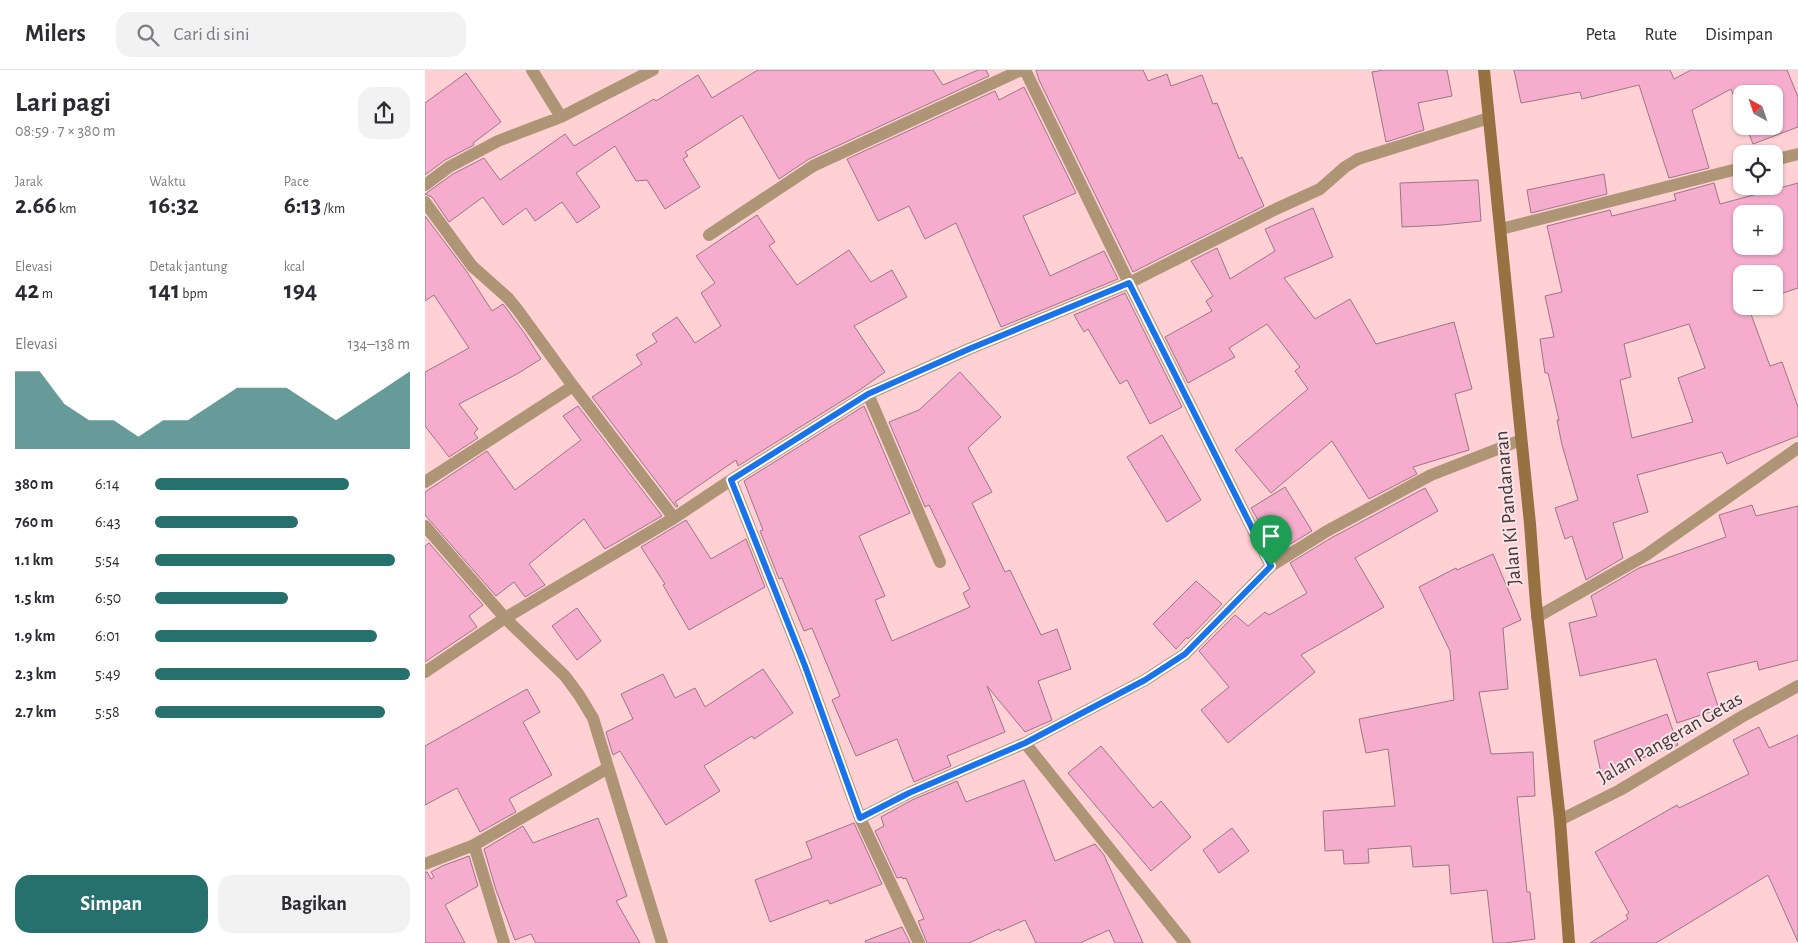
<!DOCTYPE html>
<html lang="id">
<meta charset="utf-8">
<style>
:root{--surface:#fff;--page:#f2f2f3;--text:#2b2b33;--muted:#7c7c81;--line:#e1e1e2;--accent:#26716e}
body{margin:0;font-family:"Alegreya Sans",sans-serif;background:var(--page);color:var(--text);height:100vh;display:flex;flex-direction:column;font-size:19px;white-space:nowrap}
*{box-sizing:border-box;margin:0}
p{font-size:16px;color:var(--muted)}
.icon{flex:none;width:28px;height:28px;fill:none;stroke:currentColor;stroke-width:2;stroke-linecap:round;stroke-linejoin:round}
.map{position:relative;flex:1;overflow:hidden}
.panel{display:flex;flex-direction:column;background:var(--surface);width:425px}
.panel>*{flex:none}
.needle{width:32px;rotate:320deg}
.tools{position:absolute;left:1308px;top:15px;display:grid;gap:10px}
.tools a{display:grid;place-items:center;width:50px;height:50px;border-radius:10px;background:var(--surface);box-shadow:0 1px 4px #0004;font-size:25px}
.pin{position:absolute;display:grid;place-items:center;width:42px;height:42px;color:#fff;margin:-51px -21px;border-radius:50% 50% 50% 0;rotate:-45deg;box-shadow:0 0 5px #0007}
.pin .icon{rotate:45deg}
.round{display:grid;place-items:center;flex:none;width:52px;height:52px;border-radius:15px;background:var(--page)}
.overview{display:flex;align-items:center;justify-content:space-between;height:85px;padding:0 15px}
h1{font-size:28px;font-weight:700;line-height:38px}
.stats{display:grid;grid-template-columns:repeat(3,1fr);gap:8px;height:85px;padding:5px 15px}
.stats div{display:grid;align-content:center}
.stats b{font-size:25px;font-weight:700}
.stats small{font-size:14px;font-weight:400}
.stats p{font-size:14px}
.chart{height:140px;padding:10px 15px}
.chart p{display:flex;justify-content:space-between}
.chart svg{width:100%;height:90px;margin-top:5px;fill:var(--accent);opacity:.7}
.primary-button{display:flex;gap:10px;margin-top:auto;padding:10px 15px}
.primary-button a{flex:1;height:58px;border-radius:15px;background:var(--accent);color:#fff;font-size:20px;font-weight:700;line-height:58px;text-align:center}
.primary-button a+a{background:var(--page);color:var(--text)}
ul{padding:0 15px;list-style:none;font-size:16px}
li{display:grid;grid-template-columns:80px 60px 1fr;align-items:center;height:38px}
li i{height:12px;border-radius:6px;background:var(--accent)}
header{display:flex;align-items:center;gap:30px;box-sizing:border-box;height:70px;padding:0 25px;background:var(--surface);border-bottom:1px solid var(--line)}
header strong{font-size:24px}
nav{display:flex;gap:28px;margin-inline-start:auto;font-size:18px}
.search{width:350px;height:45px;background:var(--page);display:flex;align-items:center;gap:12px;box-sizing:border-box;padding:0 18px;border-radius:15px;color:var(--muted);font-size:19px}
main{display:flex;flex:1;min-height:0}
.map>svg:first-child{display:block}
</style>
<header>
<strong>Milers</strong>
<div class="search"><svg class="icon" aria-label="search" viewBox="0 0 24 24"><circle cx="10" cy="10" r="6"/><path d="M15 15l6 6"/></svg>Cari di sini</div>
<nav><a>Peta</a><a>Rute</a><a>Disimpan</a></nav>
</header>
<main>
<section class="panel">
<div class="overview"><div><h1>Lari pagi</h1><p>08:59 · 7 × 380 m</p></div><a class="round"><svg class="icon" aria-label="share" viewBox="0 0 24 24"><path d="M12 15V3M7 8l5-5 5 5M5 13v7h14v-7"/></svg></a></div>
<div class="stats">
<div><p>Jarak</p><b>2.66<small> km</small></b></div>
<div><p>Waktu</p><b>16:32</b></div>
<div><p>Pace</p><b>6:13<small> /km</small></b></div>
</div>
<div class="stats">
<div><p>Elevasi</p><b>42<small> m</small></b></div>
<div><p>Detak jantung</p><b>141<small> bpm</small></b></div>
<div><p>kcal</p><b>194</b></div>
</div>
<div class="chart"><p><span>Elevasi</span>134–138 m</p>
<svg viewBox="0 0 160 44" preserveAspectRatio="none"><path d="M0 44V6L10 6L20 22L30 30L40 30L50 38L60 30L70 30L80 22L90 14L100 14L110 14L120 22L130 30L140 22L150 14L160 6V44z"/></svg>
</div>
<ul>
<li><b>380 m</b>6:14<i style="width:76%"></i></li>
<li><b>760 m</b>6:43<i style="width:56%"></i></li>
<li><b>1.1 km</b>5:54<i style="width:94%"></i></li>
<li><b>1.5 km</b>6:50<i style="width:52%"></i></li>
<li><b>1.9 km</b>6:01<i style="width:87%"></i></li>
<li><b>2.3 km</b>5:49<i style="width:100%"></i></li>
<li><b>2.7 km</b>5:58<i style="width:90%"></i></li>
</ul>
<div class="primary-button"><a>Simpan</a><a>Bagikan</a></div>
</section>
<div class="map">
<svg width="1373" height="873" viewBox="0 0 1373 873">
<rect width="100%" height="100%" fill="#ffd0d4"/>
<!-- building -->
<path fill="#f6adcd" stroke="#9d7686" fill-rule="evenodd" d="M333 0H508L518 15 553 0H561L564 6 384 89 354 109 317 45 260 82 263 86 258 89 275 117 240 139 222 110 211 111 190 76 151 103 175 137 152 153 137 132 110 151 101 138 78 155 58 127 24 152 7 127 0 124 28 104 59 88 75 110 140 64 149 76 229 29 231 31 273 5 287 28Z
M611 0H718L723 11 742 4 746 16 777 5 788 34 792 33 814 89 817 87 839 136 708 202 614 10Z
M959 0H1022L1027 26 993 33 999 60 961 72 947 2Z
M1089 0H1245L1249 9 1266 0H1362L1373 27V57L1328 74 1321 56H1349V24H1316V45L1306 19 1267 40 1284 98 1244 108 1214 15 1157 29 1155 22 1096 33Z
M41 3 76 52 48 73 49 75 20 90 0 105V33Z
M599 17 651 123 598 146 625 206 679 181 693 209 576 257 531 153 500 169 484 136 453 151 422 89 570 21 574 30Z
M1179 104 1182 124 1106 143 1102 120Z
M1053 110 1056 151 1017 155 977 157 975 113Z
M1289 113 1295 134 1373 113V218L1349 226V204H1316V236H1323L1345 296 1357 292 1373 337V366L1302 394 1297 382 1212 405 1223 442 1188 453 1198 488 1161 510 1147 466 1140 469 1130 438 1153 430 1137 375 1132 350H1134L1123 303H1120L1115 269 1129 267 1120 226 1137 222 1122 156 1185 140 1187 146 1251 130 1249 124ZM1316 144H1349V176H1316ZM1264 254 1280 298 1253 308 1268 352 1207 368 1195 310 1206 307 1199 274Z
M888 138 908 187 859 208 890 249 925 229 951 274 1029 252 1047 319 1030 324 1044 380 988 397 992 404 944 429 907 371 846 423 810 380 883 319 870 301 875 297 842 254 804 278 810 287 763 313 740 267 787 241 781 231 788 226 766 191 792 178 805 209 850 181 840 159Z
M332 145 350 172 344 176 372 215 424 180 446 212 467 200 482 227 429 256 460 302 436 319 313 396 311 390 250 432 253 436 251 437 167 327 217 294 211 285 232 272 227 264 252 247 270 273 296 256 276 223 290 213 271 186Z
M0 146 42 202 67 241 78 234 100 264 116 289 92 304 34 334 53 359 49 363 53 368 24 387 0 356V302L44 278 9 225 0 231Z
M700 223 757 337 725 354 702 310 695 314 663 259 659 262 649 245Z
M535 302 576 347 543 378 567 422 547 433 580 502 585 500 616 565 632 559 646 599 613 611 627 650 600 662 562 616 580 662 522 686 526 696 489 712 472 669 431 686 407 630 415 626 387 558 379 561 357 508 354 509 335 461 338 460 319 411 439 336 485 443 434 466 460 526 450 530 467 571 545 537 538 523 545 519 504 435 500 437 464 352 494 340Z
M153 336 237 446 180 479 159 449 104 494 120 515 100 527 89 512 71 526 0 445V422L62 381 90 420 156 370 138 346Z
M737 365 776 430 742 452 702 387Z
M860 417 887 461 857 479 856 478 851 481 826 438Z
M1000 418 1013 441 930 488 959 537 876 585 890 602 803 673 776 640 804 617 774 581 810 545 823 556 840 542 844 545 882 523 865 493 906 468Z
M1327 435 1331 446 1373 436V590L1334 600 1332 591 1282 603 1294 639 1252 653 1231 589 1155 606 1144 553 1172 546 1166 526 1214 498 1301 467 1294 445Z
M261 450 286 489 321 469 340 517 264 560 238 515 240 514 216 477Z
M4 473 58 535 44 546 52 557 0 592V476Z
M1068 484 1096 550 1078 558 1083 619 1054 622 1066 684 1108 682 1110 726 1092 727 1102 822H1105L1110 869 1080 873H1068L1062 820 1026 824 1024 795 988 797 986 776 943 779 944 793 919 794 918 780 900 781 898 741 970 736 963 679 941 683 934 649 1029 630 1025 581 994 517 1031 498 1032 500Z
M771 511 797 534 763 569 762 567 751 579 728 554Z
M152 538 176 571 152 590 127 556Z
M338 599 368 643 329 669 327 666 279 696 295 721 241 755 195 681 188 685 187 682 181 662 208 649 196 624 238 604 250 628 270 618 280 637Z
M102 619 115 642 98 652 127 705 84 729 91 742 55 762 32 718 0 735V676Z
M1242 644 1253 675 1176 703 1169 671Z
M1334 657 1344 678 1373 665V872L1343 805 1231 873H1165L1203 849 1201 845 1204 843 1170 782 1252 735 1254 738 1324 704 1308 670Z
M676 676 728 738 736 731 766 767 726 801 643 703Z
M599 710 630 791 670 774 679 785 718 873H690L684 860 655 873H611L600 850 575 861 574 859 544 873H502L493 851 499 849 481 808 478 809 477 807 472 808 450 761 459 756 456 747 487 730 532 711 541 732Z
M173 748 202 826 191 831 215 873H111L106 864 90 870 71 820 59 779 98 756 108 773Z
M429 753 457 814 405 834 403 830 345 852 330 810 387 788 381 772Z
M807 758 824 781 794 803 778 780Z
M44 786 53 816 20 835 40 873H0V802H2L6 809 9 807 6 802 17 796Z
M477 857 485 873H441L440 871Z"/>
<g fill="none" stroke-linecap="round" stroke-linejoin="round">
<!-- minor -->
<path stroke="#ae9576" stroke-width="12" d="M107 0 136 47
M600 0 704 213 846 496
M1349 90 1373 84
M0 115 24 97 73 71 136 47 228 0
M0 132 47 196 83 228 92 239 148 316 249 448
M1076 159 1316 98
M284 165 388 96 596 0
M443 324 515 492
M306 410 380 596 435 748 494 873
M0 412 148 316
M0 456 80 548 140 606 154 625 168 648 237 873
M1112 547 1221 485 1373 378
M0 602 80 548 249 448 306 410 443 324 544 279 704 213 851 139 895 119 920 97 933 89 1064 48
M600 673 760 873
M435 748 484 723 600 673 720 610 760 584 846 496 902 461 1006 405 1096 370
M49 775 79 873
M0 794 49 775 183 698"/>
<!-- tertiary -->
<path stroke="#ae9576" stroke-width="12" d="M1135 750 1195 720 1318 646 1373 616"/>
<!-- secondary -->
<path stroke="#967141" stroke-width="12" d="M1059 0 1105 454 1111 534 1135 750 1144 873"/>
</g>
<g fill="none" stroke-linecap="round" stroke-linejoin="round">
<defs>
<path id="route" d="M704 213 846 496 760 584 720 610 600 673 484 723 435 748 380 596 306 410 443 324 544 279Z"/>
</defs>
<!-- route casing -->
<use href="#route" stroke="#fff" stroke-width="10"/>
<!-- route -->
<use href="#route" stroke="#1a73e8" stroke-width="6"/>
</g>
<g text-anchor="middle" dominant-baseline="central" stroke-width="4" stroke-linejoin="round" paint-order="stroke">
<!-- street labels -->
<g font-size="20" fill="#483638" stroke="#f9e5e7">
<text transform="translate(1083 438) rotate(-95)">Jalan Ki Pandanaran</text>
<text transform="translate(1245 668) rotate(-30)">Jalan Pangeran Getas</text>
</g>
</g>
</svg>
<div class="tools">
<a><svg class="needle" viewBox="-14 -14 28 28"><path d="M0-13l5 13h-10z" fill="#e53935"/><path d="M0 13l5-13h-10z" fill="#7c7c81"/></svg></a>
<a><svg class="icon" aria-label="locate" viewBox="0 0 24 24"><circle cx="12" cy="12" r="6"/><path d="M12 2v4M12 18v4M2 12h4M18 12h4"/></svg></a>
<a>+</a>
<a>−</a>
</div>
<div class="pin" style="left:846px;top:496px;background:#1e9e55"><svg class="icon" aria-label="arrive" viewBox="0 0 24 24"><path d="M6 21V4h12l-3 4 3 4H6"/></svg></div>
</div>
</main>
